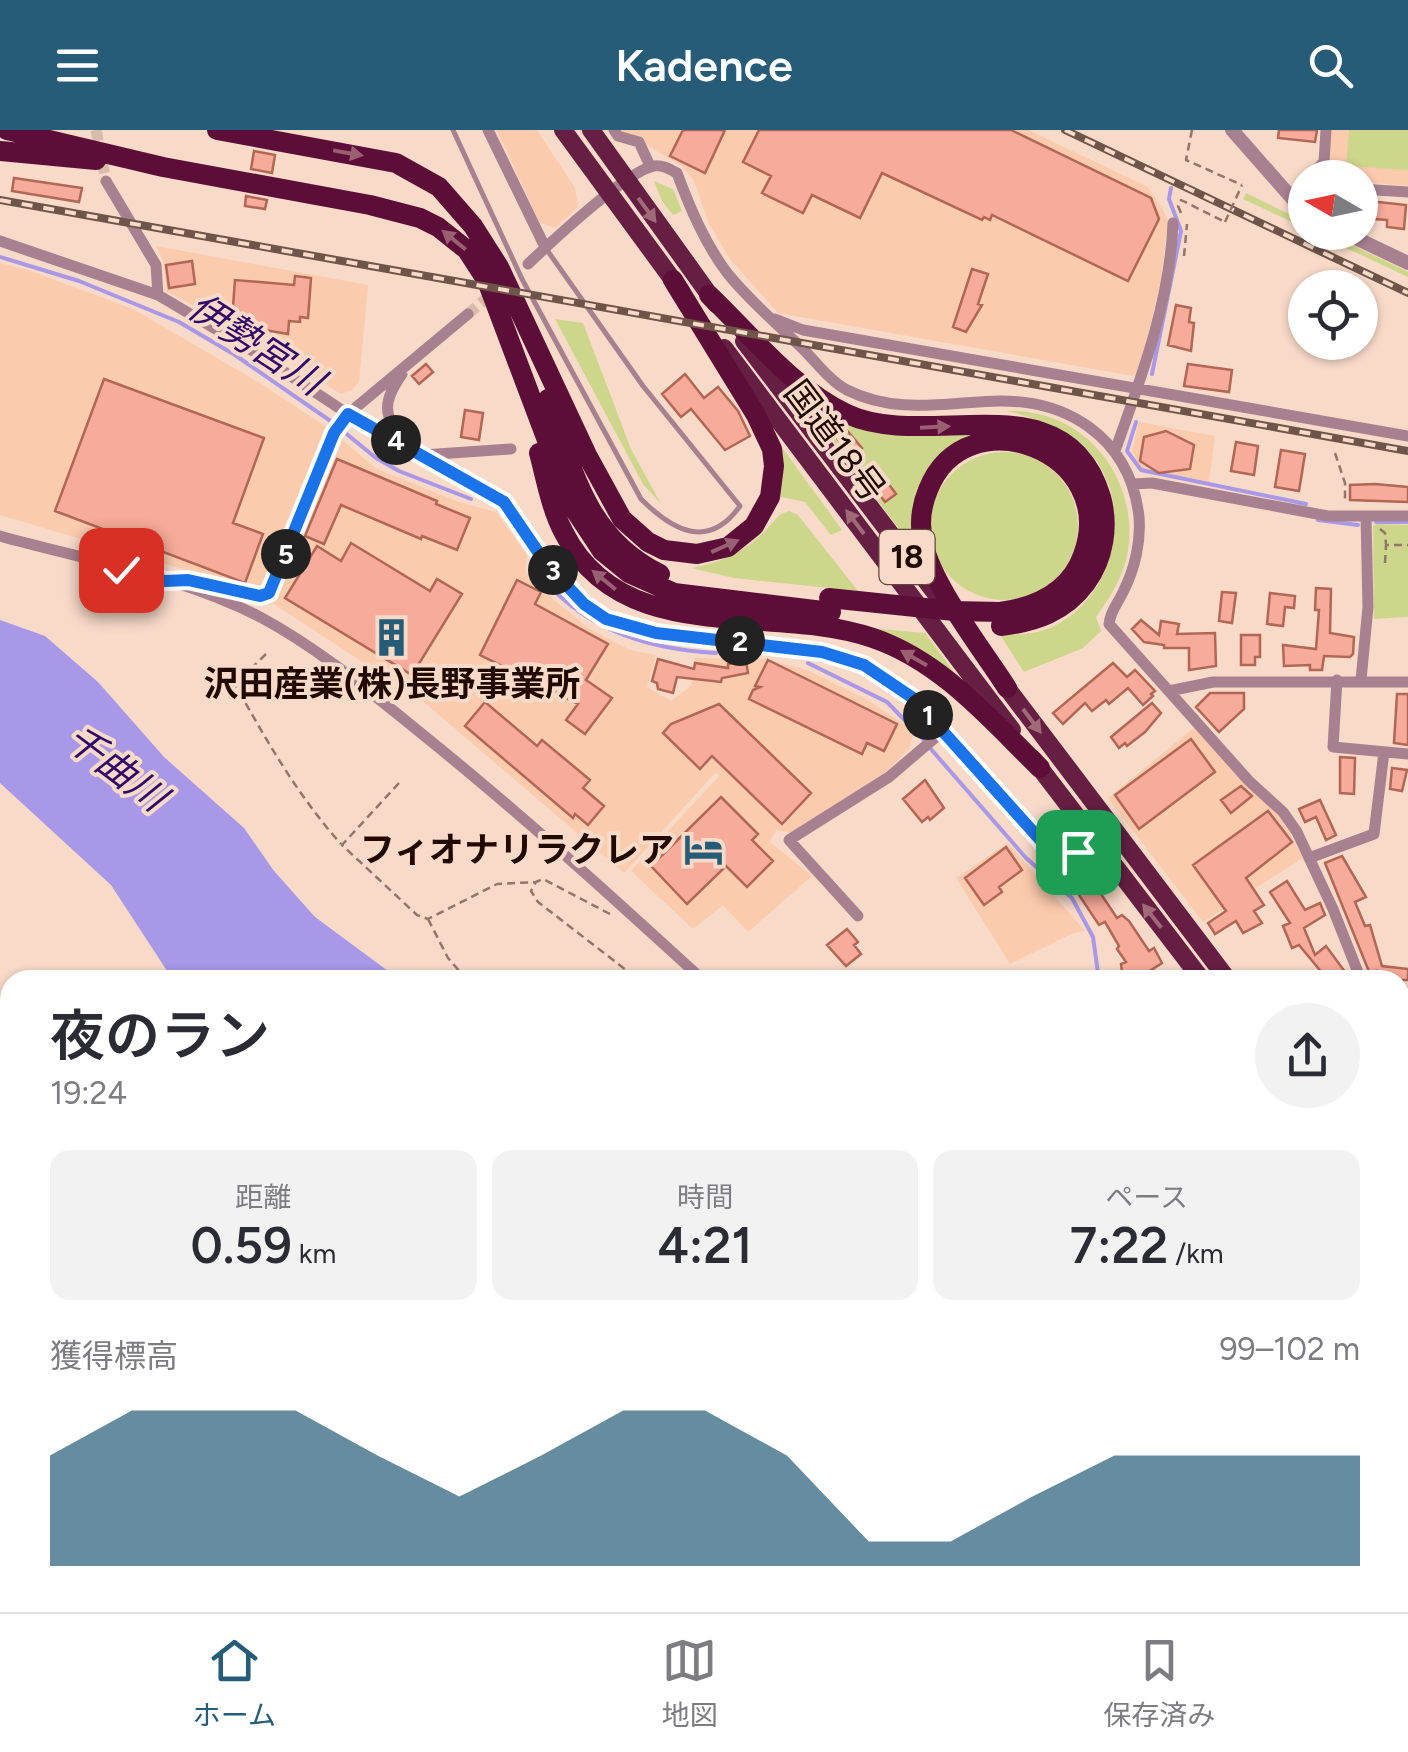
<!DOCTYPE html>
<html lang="ja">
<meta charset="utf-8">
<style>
:root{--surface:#fff;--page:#f2f2f3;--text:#2b2b33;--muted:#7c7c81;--line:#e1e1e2;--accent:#265c78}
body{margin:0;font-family:Figtree,"Noto Sans JP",sans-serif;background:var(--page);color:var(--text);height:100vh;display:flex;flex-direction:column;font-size:38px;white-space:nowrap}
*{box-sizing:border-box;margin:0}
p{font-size:32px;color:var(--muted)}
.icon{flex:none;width:55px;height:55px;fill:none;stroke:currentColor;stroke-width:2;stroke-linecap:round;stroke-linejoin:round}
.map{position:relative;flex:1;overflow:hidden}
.drawer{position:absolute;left:0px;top:840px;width:1410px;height:642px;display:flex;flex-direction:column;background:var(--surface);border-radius:30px 30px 0 0;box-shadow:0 2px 8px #0004}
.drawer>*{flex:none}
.needle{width:65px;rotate:279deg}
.fabs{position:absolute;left:1288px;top:30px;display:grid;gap:20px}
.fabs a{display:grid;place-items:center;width:90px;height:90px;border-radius:50%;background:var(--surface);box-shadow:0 2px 8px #0004;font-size:50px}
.pin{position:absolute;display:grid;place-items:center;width:85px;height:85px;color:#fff;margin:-42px;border-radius:20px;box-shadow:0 5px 15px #0006}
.km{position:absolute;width:50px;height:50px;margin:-25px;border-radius:50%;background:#222;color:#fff;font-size:28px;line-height:50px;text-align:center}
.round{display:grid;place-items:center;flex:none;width:105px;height:105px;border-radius:52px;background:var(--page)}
.summary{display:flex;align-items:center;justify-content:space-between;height:170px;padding:0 50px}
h1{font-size:55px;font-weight:600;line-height:75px}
.figures{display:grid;grid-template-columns:repeat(3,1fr);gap:15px;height:170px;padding:10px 50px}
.figures div{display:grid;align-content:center;border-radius:20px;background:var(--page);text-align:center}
.figures b{font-size:50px;font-weight:600}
.figures small{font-size:28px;font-weight:400}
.figures p{font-size:28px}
.chart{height:280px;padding:20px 50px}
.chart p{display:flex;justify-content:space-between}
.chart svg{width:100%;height:180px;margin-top:10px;fill:var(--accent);opacity:.7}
header{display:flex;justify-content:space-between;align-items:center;height:130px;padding:0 50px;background:var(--accent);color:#fff;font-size:45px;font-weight:600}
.menu{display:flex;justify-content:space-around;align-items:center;height:140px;border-top:2px solid var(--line);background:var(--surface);font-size:28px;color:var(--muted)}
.menu a{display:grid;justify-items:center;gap:5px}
.menu .active{color:var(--accent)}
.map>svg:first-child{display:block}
</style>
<header><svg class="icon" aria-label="menu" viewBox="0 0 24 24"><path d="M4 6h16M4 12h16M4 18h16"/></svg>Kadence<svg class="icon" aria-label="search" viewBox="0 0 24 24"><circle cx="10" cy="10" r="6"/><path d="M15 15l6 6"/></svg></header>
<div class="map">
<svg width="1408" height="1482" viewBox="0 0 1408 1482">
<rect width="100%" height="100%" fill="#f8dac8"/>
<!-- built -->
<path fill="#fbcbae" d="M497 0H537L575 58 578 77 555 98 539 92Z
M621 0H1028L1148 57 1161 76 1168 91 1161 149 1139 243 1133 246 778 183 730 129 709 94 694 51 682 36Z
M1330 0H1408V56L1360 52V48L1334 47 1327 42Z
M156 116 368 155 359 252 352 260 341 264 224 191 167 162 163 130Z
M0 133 28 140 133 179 260 253 331 300 269 453 262 459 253 460 0 385Z
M1139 292 1215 306 1209 352 1142 338 1132 321Z
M339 307 375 338 459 372 496 382 527 425 525 442 554 470 590 499 630 520 656 525 647 557 671 571 691 556 695 528 766 529 807 540 866 569 914 601 910 618 885 643 790 703 776 700 770 712 812 746 748 802 723 775 693 799 631 741 719 646 716 642 624 743 425 573 271 472Z
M1196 596 1280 686 1303 728 1203 792 1108 668Z
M1008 713 1085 801 1073 803 1010 834 956 748Z"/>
<!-- green -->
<path fill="#ced68c" d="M1349 0H1408V40L1346 36Z
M654 51 673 59 682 81 673 85 662 71Z
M1246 63 1305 92V98L1243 69Z
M1314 103H1327L1408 142V147Z
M555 189 583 193 631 319 661 374 643 354Z
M803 265 819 275 987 301 937 335 920 427 802 269Z
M1007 281C1085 278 1142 350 1127 426 1122 449 1109 469 1096 487L1101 501 1083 518 1024 542 999 503C1104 521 1159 367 1071 306 1054 293 1028 287 1007 281Z
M773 305 842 400 831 405 805 372 777 366Z
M930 396a74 74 0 1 1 148 0a74 74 0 1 1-148 0Z
M789 381 798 385 858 461 734 448 691 438C720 433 742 423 764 402 773 393 777 384 789 381Z
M1377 394 1408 395V487L1374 489 1373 396Z
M869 498 925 503 957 546Z"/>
<!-- water -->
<path fill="#a997e8" d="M0 490 45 506 98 552 164 627 244 698 274 741 315 787 388 841 392 850H173L111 755 0 653Z
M773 1472 784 1482H589L582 1473Z"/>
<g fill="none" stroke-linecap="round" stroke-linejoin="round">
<!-- stream -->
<path stroke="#a997e8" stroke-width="4" d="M0 127 79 151 179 192 235 225 332 292 376 328 399 341 471 369
M1152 244 1181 101 1169 69 1171 58
M1136 292 1127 321 1141 340 1306 374
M1318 390 1358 395
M1376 392H1408
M534 438C579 497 643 519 716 523
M808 533 887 572 924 610
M930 618 1026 728 1072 768 1093 807 1099 850"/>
</g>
<!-- building -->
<path fill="#f7ab9a" stroke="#b26655" stroke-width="2.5" d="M683 0H725L705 43 670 26Z
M759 0H1011L1151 68 1159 89 1128 151 992 85 990 90 984 87 982 90 882 43 860 88 812 65 803 83 762 63 771 46 743 32Z
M1279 0H1317L1315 12 1278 8Z
M254 21 275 25 272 43 251 39Z
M14 48 82 58 79 72 12 61Z
M246 66 267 70 265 79 245 76Z
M1360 70 1406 75 1404 99 1387 97V90L1360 88Z
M192 131 195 154 169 158 166 135Z
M972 139 988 144 978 174 982 175 966 202 953 197Z
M295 146 311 148 308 188 300 187V192L289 191 288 204 252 198V192L232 190 235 150 294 155Z
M1176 175 1191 178 1189 192 1194 193 1191 221 1168 215Z
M426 234 433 242 419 254 412 246Z
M1188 234 1232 240 1229 262 1184 256Z
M685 244 704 268 718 257 738 281 750 306 725 320 691 279 681 287 662 264Z
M104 249 264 308 233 393 263 404 245 453 55 381Z
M465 280 483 283 479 310 461 307Z
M844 297 862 318 851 327 834 304Z
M1166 301 1194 315 1190 339 1159 343 1140 331 1144 307Z
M1236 312 1258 316 1254 345 1231 341Z
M1281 320 1305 324 1299 361 1275 357Z
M337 329 437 371 436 374 470 388 457 420 422 406 421 409 341 375 324 414 305 406Z
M879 341 896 364 885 372 868 349Z
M1375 354 1408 357V372L1350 370V355Z
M351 413 430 461 437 449 462 464 412 545 285 468 317 416 341 431Z
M517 450 541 462 535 474 608 514 586 550 612 568 585 604 566 590 578 574 480 525Z
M1316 458 1331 459 1330 503 1354 507 1353 524 1350 527 1324 526 1322 540H1310V535L1284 536 1283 515 1316 519 1319 480H1315Z
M1222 462 1236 463 1232 493 1219 491Z
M1270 463 1295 466 1294 478 1285 477 1283 496 1267 494Z
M1141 490 1159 505 1161 491 1179 494 1177 504 1215 503 1216 536 1189 540V518H1164V515L1144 512 1132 499Z
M1241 505H1260V527H1255V535H1241Z
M658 529 694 539 695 533 728 538V534L746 531 748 543 722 548 721 552 677 547 673 563 658 559 657 553 652 551Z
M768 530 897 594 884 621 867 613 862 624 749 569 753 560 760 557 755 556Z
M1113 533 1127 547 1135 540 1155 561 1151 564 1153 566 1143 575 1128 558 1109 574 1106 570 1092 581 1085 573 1063 594 1053 583Z
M1210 563H1244V579L1219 602 1196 577Z
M1397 564H1408V615L1394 613Z
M485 572 537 616 542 610 590 650 583 658 604 676 588 695 575 684 573 688 465 596Z
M1152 573 1161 583 1145 602 1127 616 1125 613 1119 618 1111 607Z
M719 574 811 663 782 694 712 626 700 639 663 603 671 594Z
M1191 609 1215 642 1139 699 1115 665Z
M1340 627 1355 628 1354 664 1340 663Z
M1392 638 1407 640 1402 661 1390 659Z
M925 650 944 678 930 690 928 687 922 692 903 669Z
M1241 656 1252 666 1231 683 1221 670Z
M721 667 758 704 752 710 773 731 747 757 726 736 687 774 651 736Z
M1320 670 1336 705 1326 710 1316 687 1305 692 1299 679Z
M1268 681 1292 712 1246 748 1264 775 1254 781 1262 793 1243 803 1236 791 1215 804 1208 793 1226 781 1193 735Z
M1006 717 1022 740 999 757 1002 762 984 775 965 748Z
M1342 726 1366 767 1355 772 1365 796 1370 795 1382 836 1408 839V850H1375L1376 841 1370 844 1325 733Z
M1086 750 1088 754 1093 752 1117 788 1122 785 1129 791 1149 821 1154 818 1162 833 1145 844 1148 850H1123L1121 834 1126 832 1117 819 1119 816 1105 792 1099 795 1077 762 1076 757Z
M1287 751 1305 780 1320 773 1325 785 1304 798 1315 825 1326 816 1351 850H1328L1299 815 1292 818 1283 796 1290 793 1270 762Z
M847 799 858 812 854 815 861 824 846 836 827 815Z"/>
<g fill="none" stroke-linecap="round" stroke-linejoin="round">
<!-- minor-tunnel -->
<path stroke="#d8bbaa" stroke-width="11" stroke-dasharray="11 5.5" stroke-linecap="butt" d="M96 0 106 51
M468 184 495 161"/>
<!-- path -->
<path stroke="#927669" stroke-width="2.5" stroke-dasharray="8 5" stroke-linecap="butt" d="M1192 0 1186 30 1242 55
M1181 83 1178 76 1181 70 1225 92
M1184 126 1187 94
M1335 323 1345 353V373
M1380 399 1385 403 1386 414
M1385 433 1386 415H1408
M266 524 235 554C266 610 298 666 341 714
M399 653 342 715 417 785 428 789 497 754 536 752
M610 784 543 749 536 752 531 761 538 772 639 850
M428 789 448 828 467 850
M0 1159 10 1167
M0 1248 10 1244
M538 1472 545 1482
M1036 1472 1041 1482
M231 1482 240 1472"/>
<!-- service -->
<path stroke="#a88190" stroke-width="5" d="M453 0 522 149 641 369C672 400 708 421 740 376L643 256 547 120"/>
<!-- minor -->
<path stroke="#a88190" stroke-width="11" d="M488 0 545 117
M614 0 618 6 639 12 650 36
M1308 48 1324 32 1326 0
M106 51 156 135 158 165
M1360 59 1408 62
M0 111 158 165 253 221 348 284
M528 134C550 113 628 40 654 36 663 35 669 39 677 43 690 78 705 114 728 144 750 171 778 195 803 219 816 232 831 252 847 260 929 301 1009 240 1089 297 1119 319 1135 350 1139 387 1141 411 1135 438 1124 460 1119 472 1110 481 1109 494L1249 651 1283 682 1297 702 1333 779 1361 850
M775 189 803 200 1408 306
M402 244C381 274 384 284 404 315
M1115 321C1141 248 1170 172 1173 93
M423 325 511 319
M1133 354 1152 353 1328 386H1408
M0 406C86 430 182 446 262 488 321 520 370 562 422 604 519 682 611 766 703 850
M169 449 260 466 269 463 334 303 348 284 468 184
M1337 550 1333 617 1408 624
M1361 550 1368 477 1366 387
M1169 561 1213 552H1408
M1309 728 1374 704 1384 622
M858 786 789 710 889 647 943 601
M1400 870 1408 871
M1400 1248 1408 1242
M1400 1304 1408 1312
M1400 1465 1408 1482
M1074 1472 1079 1482
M1090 1472 1097 1482
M1185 1472 1189 1482
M1287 1472 1292 1482"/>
<!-- tertiary -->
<path stroke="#a88190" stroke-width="14" d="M1232 0 1305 83
M1343 102 1408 133
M348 284 504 372 545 432 584 474 606 489 655 503 822 522 864 535 913 568 1044 714 1068 722H1102
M1400 994 1408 997"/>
<!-- trunk -->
<path stroke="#661f43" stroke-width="18" d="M563 0 681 161
M591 0 716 174
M744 211 943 473
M724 218 1012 600
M1001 550 1228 850
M1033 629 1202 850
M1400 1048 1408 1055
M1400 1071 1408 1082
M1400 1112 1408 1124"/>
<!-- motorway -->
<path stroke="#5c0e38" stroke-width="20" d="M7 0 163 37 370 75 420 88 438 97 467 120 487 151 571 374 602 421 629 443 674 463 831 482
M217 0 396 33 439 57 473 96 499 137 587 325 622 389 648 412 664 420 697 424 728 417 754 396 770 367 774 336 772 319 756 285 673 150
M0 21 96 30
M709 165C751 205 793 259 847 284 929 322 1065 247 1101 367 1109 396 1104 428 1086 453 1065 482 1035 492 1001 496
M548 269C573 340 586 408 660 444
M539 323C546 349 551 379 564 403 623 519 772 473 873 508 941 531 990 589 1040 638
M1000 482C1036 477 1070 462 1083 425 1121 322 966 263 928 360 920 379 919 400 925 420 938 463 982 519 1007 558"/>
<defs>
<path id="rail" d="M1065 0 1408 163
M0 70 1408 321"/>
</defs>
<!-- rail casing -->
<use href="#rail" stroke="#6f5549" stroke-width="8"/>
<!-- rail -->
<use href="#rail" stroke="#f8dac8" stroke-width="4" stroke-dasharray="11" stroke-linecap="butt"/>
<!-- path-bridge -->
<path stroke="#927669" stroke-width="2.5" stroke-dasharray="8 5" stroke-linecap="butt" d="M1225 92 1242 55"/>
<!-- motorway-bridge -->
<path stroke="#5c0e38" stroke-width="20" d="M829 468 954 481 1000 482"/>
</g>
<!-- one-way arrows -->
<defs><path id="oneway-solid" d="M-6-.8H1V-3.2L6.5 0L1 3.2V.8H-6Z" transform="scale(2.5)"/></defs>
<g fill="#9a6072">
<use href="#oneway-solid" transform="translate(348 23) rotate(10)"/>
<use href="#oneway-solid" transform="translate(454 110) rotate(-141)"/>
<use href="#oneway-solid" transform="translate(935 297) rotate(-3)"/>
<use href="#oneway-solid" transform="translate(725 416) rotate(-24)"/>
<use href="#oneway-solid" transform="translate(604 450) rotate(-141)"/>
<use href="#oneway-solid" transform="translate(914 528) rotate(-150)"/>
</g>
<g fill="#a06a78">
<use href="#oneway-solid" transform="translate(647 80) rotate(54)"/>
<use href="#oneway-solid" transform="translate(855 392) rotate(-127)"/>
<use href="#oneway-solid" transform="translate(1032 591) rotate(53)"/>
<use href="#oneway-solid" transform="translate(1152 786) rotate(-128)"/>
</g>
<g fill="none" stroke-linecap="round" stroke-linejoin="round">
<defs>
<path id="route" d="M121 440 165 451 188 450 260 466 269 463 334 303 348 284 504 372 545 432 584 474 606 489 656 503 822 522 864 535 913 568 1044 714 1078 722"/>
</defs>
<!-- route casing -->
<use href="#route" stroke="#fff" stroke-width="20"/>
<!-- route -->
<use href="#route" stroke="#1a73e8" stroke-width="12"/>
</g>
<!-- icons -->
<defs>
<symbol id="building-bare" viewBox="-9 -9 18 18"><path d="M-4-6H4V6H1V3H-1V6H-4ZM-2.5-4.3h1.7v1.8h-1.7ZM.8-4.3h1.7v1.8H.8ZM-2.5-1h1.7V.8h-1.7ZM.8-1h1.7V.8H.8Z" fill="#265c78" stroke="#f8dac8" stroke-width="2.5" paint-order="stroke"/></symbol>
<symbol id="hotel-bare" viewBox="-9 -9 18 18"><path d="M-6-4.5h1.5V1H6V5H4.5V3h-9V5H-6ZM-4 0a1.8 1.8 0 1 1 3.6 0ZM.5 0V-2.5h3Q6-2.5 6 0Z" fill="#265c78" stroke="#f8dac8" stroke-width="2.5" paint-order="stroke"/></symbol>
</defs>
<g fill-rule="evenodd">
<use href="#building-bare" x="364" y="480" width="55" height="55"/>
<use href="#hotel-bare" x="676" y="692" width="55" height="55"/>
</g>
<g text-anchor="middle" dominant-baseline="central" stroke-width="8" stroke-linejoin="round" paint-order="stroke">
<!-- shield labels -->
<rect fill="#f8dac8" stroke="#62483c" stroke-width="2.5" x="879.5" y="400" width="55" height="54" rx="8"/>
<g font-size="32" font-weight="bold" fill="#210900">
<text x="907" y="427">18</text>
</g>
<!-- street labels -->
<g font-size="35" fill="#210900" stroke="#f8dac8">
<text transform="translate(835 311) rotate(53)">国道18号</text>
</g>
<!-- poi labels -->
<g font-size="35" font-weight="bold" fill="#210900" stroke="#f8dac8">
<text x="392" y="554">沢田産業(株)長野事業所</text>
<text x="674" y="720" text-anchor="end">フィオナリラクレア</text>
</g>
<!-- water labels -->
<g font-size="38" font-style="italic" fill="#310869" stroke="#f8dac8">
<text transform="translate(256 214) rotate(33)">伊勢宮川</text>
<text transform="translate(116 638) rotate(37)">千曲川</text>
</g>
</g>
</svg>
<div class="fabs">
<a><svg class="needle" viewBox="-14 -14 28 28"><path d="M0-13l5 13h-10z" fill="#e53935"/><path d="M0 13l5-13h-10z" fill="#7c7c81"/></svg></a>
<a><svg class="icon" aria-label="locate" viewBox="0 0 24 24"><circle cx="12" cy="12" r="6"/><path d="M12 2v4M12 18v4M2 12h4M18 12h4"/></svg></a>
</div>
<div class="pin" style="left:1078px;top:722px;background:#1e9e55"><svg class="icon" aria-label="arrive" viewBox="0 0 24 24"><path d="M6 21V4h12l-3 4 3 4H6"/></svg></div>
<div class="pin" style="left:121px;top:440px;background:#d93025"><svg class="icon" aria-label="check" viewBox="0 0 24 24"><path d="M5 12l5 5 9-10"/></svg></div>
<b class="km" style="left:928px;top:585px">1</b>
<b class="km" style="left:740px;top:511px">2</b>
<b class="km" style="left:553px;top:440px">3</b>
<b class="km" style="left:396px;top:310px">4</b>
<b class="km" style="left:286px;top:424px">5</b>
<section class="drawer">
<div class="summary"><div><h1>夜のラン</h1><p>19:24</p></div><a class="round"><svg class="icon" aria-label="share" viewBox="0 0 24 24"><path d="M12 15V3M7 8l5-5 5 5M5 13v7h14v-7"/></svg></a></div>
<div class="figures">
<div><p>距離</p><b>0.59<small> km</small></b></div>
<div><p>時間</p><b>4:21</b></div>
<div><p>ペース</p><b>7:22<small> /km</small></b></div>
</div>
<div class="chart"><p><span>獲得標高</span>99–102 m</p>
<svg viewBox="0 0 160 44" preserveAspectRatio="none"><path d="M0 44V17L10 6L20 6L30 6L40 17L50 27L60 17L70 6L80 6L90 17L100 38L110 38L120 27L130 17L140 17L150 17L160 17V44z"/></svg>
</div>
</section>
</div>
<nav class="menu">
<a class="active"><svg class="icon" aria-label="home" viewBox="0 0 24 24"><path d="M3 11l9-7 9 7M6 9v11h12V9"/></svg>ホーム</a>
<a><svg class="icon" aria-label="map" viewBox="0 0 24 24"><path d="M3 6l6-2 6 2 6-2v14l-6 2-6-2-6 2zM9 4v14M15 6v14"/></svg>地図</a>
<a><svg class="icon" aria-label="saved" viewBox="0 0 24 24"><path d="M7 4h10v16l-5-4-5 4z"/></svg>保存済み</a>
</nav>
